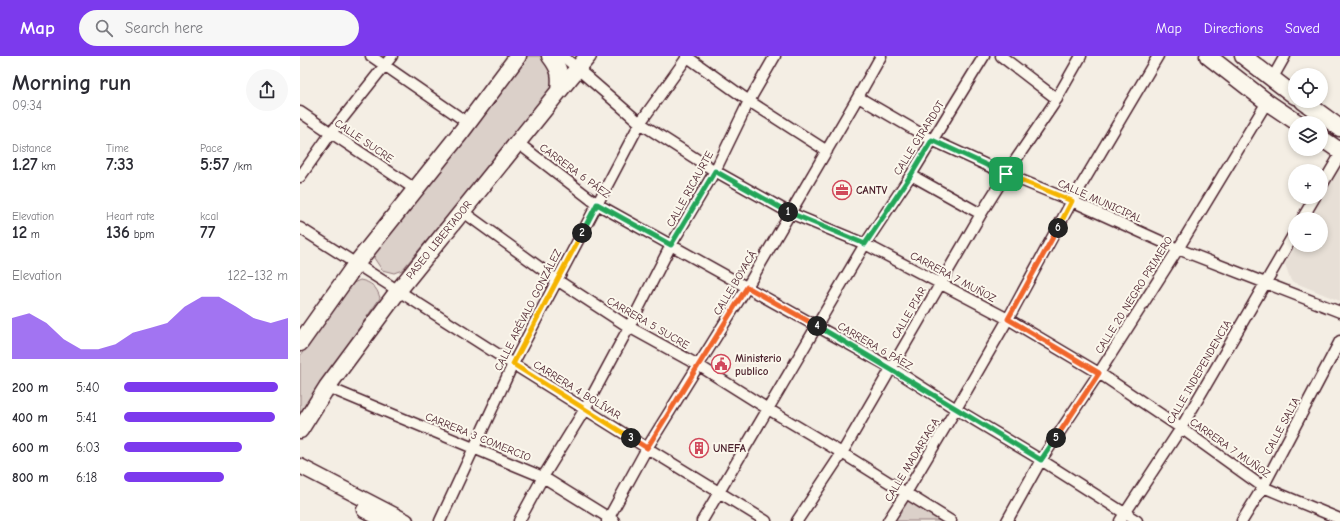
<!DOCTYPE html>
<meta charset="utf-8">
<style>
:root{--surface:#fff;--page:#f7f7f7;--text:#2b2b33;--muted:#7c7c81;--accent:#7c3aed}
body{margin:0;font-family:"Comic Neue",sans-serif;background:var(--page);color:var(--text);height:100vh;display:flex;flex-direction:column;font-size:15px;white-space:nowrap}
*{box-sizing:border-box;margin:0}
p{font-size:13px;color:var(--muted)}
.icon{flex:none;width:22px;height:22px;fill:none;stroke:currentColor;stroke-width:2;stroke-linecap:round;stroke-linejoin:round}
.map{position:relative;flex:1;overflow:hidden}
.panel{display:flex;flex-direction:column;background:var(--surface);width:300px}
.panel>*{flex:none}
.tools{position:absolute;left:988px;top:12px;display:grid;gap:8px}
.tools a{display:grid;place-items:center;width:40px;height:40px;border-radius:50%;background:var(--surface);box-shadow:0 2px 6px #0003;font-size:20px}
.pin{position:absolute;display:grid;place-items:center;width:34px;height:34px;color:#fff;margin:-17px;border-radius:8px;box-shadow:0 2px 6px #0006}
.km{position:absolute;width:20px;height:20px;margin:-10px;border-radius:50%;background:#222;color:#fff;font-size:11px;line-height:20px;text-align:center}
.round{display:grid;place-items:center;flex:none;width:42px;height:42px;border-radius:21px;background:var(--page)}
.summary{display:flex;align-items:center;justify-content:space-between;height:68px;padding:0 12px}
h1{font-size:22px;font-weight:600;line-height:30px}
.figures{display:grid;grid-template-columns:repeat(3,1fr);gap:6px;height:68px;padding:4px 12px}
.figures div{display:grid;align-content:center}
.figures b{font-size:17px;font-weight:600}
.figures small{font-size:11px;font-weight:400}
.figures p{font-size:11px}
.chart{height:112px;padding:8px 12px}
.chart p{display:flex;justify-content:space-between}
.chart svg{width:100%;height:72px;margin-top:4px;fill:var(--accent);opacity:.7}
ul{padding:0 12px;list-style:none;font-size:13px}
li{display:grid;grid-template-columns:64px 48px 1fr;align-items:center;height:30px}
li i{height:10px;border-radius:5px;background:var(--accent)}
header{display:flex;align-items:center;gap:24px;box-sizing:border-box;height:56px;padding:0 20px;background:var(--accent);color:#fff}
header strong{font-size:19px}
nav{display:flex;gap:22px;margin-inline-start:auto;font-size:14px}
.search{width:280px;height:36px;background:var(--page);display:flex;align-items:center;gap:10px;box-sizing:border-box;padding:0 14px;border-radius:22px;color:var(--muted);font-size:15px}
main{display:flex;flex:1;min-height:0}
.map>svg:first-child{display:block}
</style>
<header>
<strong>Map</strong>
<div class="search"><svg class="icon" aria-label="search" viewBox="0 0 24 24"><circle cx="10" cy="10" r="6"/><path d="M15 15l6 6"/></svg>Search here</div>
<nav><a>Map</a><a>Directions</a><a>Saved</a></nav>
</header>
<main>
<section class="panel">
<div class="summary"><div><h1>Morning run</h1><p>09:34</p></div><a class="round"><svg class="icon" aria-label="share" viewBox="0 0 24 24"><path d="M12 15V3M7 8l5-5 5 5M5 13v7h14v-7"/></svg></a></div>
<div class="figures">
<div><p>Distance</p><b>1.27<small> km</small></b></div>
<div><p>Time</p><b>7:33</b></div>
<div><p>Pace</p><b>5:57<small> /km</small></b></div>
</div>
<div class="figures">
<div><p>Elevation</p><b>12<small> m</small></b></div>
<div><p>Heart rate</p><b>136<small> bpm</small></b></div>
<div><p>kcal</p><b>77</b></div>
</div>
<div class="chart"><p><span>Elevation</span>122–132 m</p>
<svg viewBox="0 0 160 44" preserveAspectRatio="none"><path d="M0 44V19L10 16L20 22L30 32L40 38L50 38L60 35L70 28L80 25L90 22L100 12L110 6L120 6L130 12L140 19L150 22L160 19V44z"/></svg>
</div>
<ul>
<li><b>200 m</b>5:40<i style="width:94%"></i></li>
<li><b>400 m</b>5:41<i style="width:92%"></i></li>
<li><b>600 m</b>6:03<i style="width:72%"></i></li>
<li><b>800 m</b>6:18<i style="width:61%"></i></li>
</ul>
</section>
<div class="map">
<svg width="1040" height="465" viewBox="0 0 1040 465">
<rect width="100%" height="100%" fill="#f4eee4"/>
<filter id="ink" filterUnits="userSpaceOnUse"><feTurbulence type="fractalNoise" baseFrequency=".025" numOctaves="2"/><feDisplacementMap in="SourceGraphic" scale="8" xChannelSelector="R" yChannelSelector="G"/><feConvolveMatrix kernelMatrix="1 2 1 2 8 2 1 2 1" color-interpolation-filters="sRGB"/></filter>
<g filter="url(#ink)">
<!-- built -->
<path fill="#e7dfd6" d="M1040 110V245L991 225 985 208 996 189H1021V163H1010Z"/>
<!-- green -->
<path fill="#dbd0c9" stroke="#92787a" d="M225 0H242L254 9 253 34 102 214 94 217 82 214 74 202 76 192Z
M60 224C71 226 77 231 80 242L0 357V300L51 228Z
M606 437 651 465H588Z"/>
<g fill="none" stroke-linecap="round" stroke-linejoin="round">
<defs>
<path id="minor" d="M71 0 168 67
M263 0 340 67 415 115 490 157 565 188 708 263 799 317 881 372 963 431 1040 463
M386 0 449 45 527 95
M701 0 757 43
M972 23 985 0
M558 41 632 84 706 118 772 145 878 193 1040 256
M0 56 115 133
M218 87 297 148 592 312 656 353 741 404 837 465
M611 119 681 158
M0 121 31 77 92 0
M1021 131 1040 99
M162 155 257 224 329 271 398 309 468 353 542 397 651 465
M1002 163 1015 141
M0 172 213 308 347 392 466 465
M27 331 243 421 314 465
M140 465 213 308 340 67 388 0
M219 465 243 421 285 353 329 271 371 189 415 115 449 45 475 0
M307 465 347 392 447 231 558 41 581 0
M402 465 565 188 611 119 684 0
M497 465 542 397 681 158 706 118 753 49 781 0
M588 465 606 437 656 353 708 263 772 145 858 0
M707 465 741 404 799 317 878 193 967 46
M820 465 881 372 995 176
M942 465 963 431 1040 285"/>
<path id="secondary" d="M0 410 106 465
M64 454 85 465"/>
<path id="trunk" d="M250 0C260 13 261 19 259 35
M908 0 967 46 998 67
M943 0 995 40
M1003 45 1040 72
M1021 82 1040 95
M0 287 56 208 162 75 218 0
M0 374 27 331 98 235 259 35 288 0"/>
</defs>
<!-- minor casing -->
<use href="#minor" stroke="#4a1f2b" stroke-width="13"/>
<!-- secondary casing -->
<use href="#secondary" stroke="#4a1f2b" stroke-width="17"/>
<!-- trunk casing -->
<use href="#trunk" stroke="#4a1f2b" stroke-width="19"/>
<!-- minor -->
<use href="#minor" stroke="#fbf7ec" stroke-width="10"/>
<!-- secondary -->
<use href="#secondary" stroke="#fbf7ec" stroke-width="14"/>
<!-- trunk -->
<use href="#trunk" stroke="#fbf7ec" stroke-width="16"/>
</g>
</g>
<g fill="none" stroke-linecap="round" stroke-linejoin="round" filter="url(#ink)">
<defs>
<path id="split-1" d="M488 156 565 188 611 119 632 84 706 118"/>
<path id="split-2" d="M282 177 297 148 371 189 415 115 488 156"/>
<path id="split-3" d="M282 177 213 308 331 382"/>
<path id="split-4" d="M331 382 347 392 447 231 517 270"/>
<path id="split-5" d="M517 270C592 313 666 359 741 404L756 382"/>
<path id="split-6" d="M756 382 799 317 708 263 758 172"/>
<path id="split-7" d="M706 118 772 145 758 172"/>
</defs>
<!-- split-1 casing -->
<use href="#split-1" stroke="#fff" stroke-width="8"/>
<!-- split-2 casing -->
<use href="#split-2" stroke="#fff" stroke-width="8"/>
<!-- split-3 casing -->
<use href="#split-3" stroke="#fff" stroke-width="8"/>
<!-- split-4 casing -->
<use href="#split-4" stroke="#fff" stroke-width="8"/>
<!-- split-5 casing -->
<use href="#split-5" stroke="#fff" stroke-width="8"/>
<!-- split-6 casing -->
<use href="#split-6" stroke="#fff" stroke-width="8"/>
<!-- split-7 casing -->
<use href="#split-7" stroke="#fff" stroke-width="8"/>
<!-- split-1 -->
<use href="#split-1" stroke="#22a559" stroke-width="5"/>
<!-- split-2 -->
<use href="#split-2" stroke="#22a559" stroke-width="5"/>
<!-- split-3 -->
<use href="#split-3" stroke="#f5b400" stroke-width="5"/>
<!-- split-4 -->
<use href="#split-4" stroke="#f0652b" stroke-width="5"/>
<!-- split-5 -->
<use href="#split-5" stroke="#22a559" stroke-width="5"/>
<!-- split-6 -->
<use href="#split-6" stroke="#f0652b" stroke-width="5"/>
<!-- split-7 -->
<use href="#split-7" stroke="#f5b400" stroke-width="5"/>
</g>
<!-- icons -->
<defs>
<symbol id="office-ring" viewBox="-11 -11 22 22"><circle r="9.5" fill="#fbf7ec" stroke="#d1495b" stroke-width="1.5"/><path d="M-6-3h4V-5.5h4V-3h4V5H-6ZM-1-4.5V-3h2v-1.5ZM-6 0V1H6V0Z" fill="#d1495b"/></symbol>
<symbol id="civic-ring" viewBox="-11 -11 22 22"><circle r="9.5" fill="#fbf7ec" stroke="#d1495b" stroke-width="1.5"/><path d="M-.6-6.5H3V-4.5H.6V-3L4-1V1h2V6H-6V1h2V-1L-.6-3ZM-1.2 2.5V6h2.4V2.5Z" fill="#d1495b"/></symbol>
<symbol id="building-ring" viewBox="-11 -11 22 22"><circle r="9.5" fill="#fbf7ec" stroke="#d1495b" stroke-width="1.5"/><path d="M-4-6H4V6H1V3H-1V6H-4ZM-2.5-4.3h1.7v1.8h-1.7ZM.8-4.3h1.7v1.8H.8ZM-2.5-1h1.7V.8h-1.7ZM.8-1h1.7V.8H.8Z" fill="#d1495b"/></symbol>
</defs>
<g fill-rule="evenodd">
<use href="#office-ring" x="531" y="123" width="22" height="22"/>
<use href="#civic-ring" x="410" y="297" width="22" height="22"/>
<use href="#building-ring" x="388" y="381" width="22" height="22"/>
</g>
<g text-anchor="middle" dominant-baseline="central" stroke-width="4" stroke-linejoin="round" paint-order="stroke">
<!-- street labels -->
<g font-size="11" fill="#4a1f2b" stroke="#fbf7ec">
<text transform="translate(619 82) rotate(-58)">CALLE GIRARDOT</text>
<text transform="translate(64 85) rotate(34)">CALLE SUCRE</text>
<text transform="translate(275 115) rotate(36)">CARRERA 6 PÁEZ</text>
<text transform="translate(390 133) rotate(-61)">CALLE RICAURTE</text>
<text transform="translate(800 145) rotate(24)">CALLE MUNICIPAL</text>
<text transform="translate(139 184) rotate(-51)">PASEO LIBERTADOR</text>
<text transform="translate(653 221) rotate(28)">CARRERA 7 MUÑOZ</text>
<text transform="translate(435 227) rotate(-59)">CALLE BOYACÁ</text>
<text transform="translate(834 239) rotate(-58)">CALLE 20 NEGRO PRIMERO</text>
<text transform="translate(228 254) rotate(-63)">CALLE ARÉVALO GONZÁLEZ</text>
<text transform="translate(609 257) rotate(-60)">CALLE PIAR</text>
<text transform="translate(348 267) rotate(30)">CARRERA 5 SUCRE</text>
<text transform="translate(575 290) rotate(30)">CARRERA 6 PÁEZ</text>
<text transform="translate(899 316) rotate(-60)">CALLE INDEPENDENCIA</text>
<text transform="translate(277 334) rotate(32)">CARRERA 4 BOLÍVAR</text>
<text transform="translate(982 370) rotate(-62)">CALLE SALIA</text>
<text transform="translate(178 381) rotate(22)">CARRERA 3 COMERCIO</text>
<text transform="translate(930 392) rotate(35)">CARRERA 7 MUÑOZ</text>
<text transform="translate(612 404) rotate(-59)">CALLE MADARIAGA</text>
</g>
<!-- poi labels -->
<g font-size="11" font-weight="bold" fill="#4a1f2b" stroke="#fbf7ec" text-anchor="start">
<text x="556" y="134">CANTV</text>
<text x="435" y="302">Ministerio<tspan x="435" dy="13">publico</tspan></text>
<text x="413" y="392">UNEFA</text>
</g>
</g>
</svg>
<div class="tools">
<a><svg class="icon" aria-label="locate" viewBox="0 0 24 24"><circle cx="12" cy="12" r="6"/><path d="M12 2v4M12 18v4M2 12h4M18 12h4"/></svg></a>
<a><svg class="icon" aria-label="layers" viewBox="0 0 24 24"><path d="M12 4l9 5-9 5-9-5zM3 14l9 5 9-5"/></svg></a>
<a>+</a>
<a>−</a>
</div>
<div class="pin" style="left:706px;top:118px;background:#1e9e55"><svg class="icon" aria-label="arrive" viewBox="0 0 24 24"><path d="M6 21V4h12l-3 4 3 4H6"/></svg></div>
<b class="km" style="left:488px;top:156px">1</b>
<b class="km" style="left:282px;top:177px">2</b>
<b class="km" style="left:331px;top:382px">3</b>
<b class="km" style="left:517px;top:270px">4</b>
<b class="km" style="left:756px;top:382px">5</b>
<b class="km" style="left:758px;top:172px">6</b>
</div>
</main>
